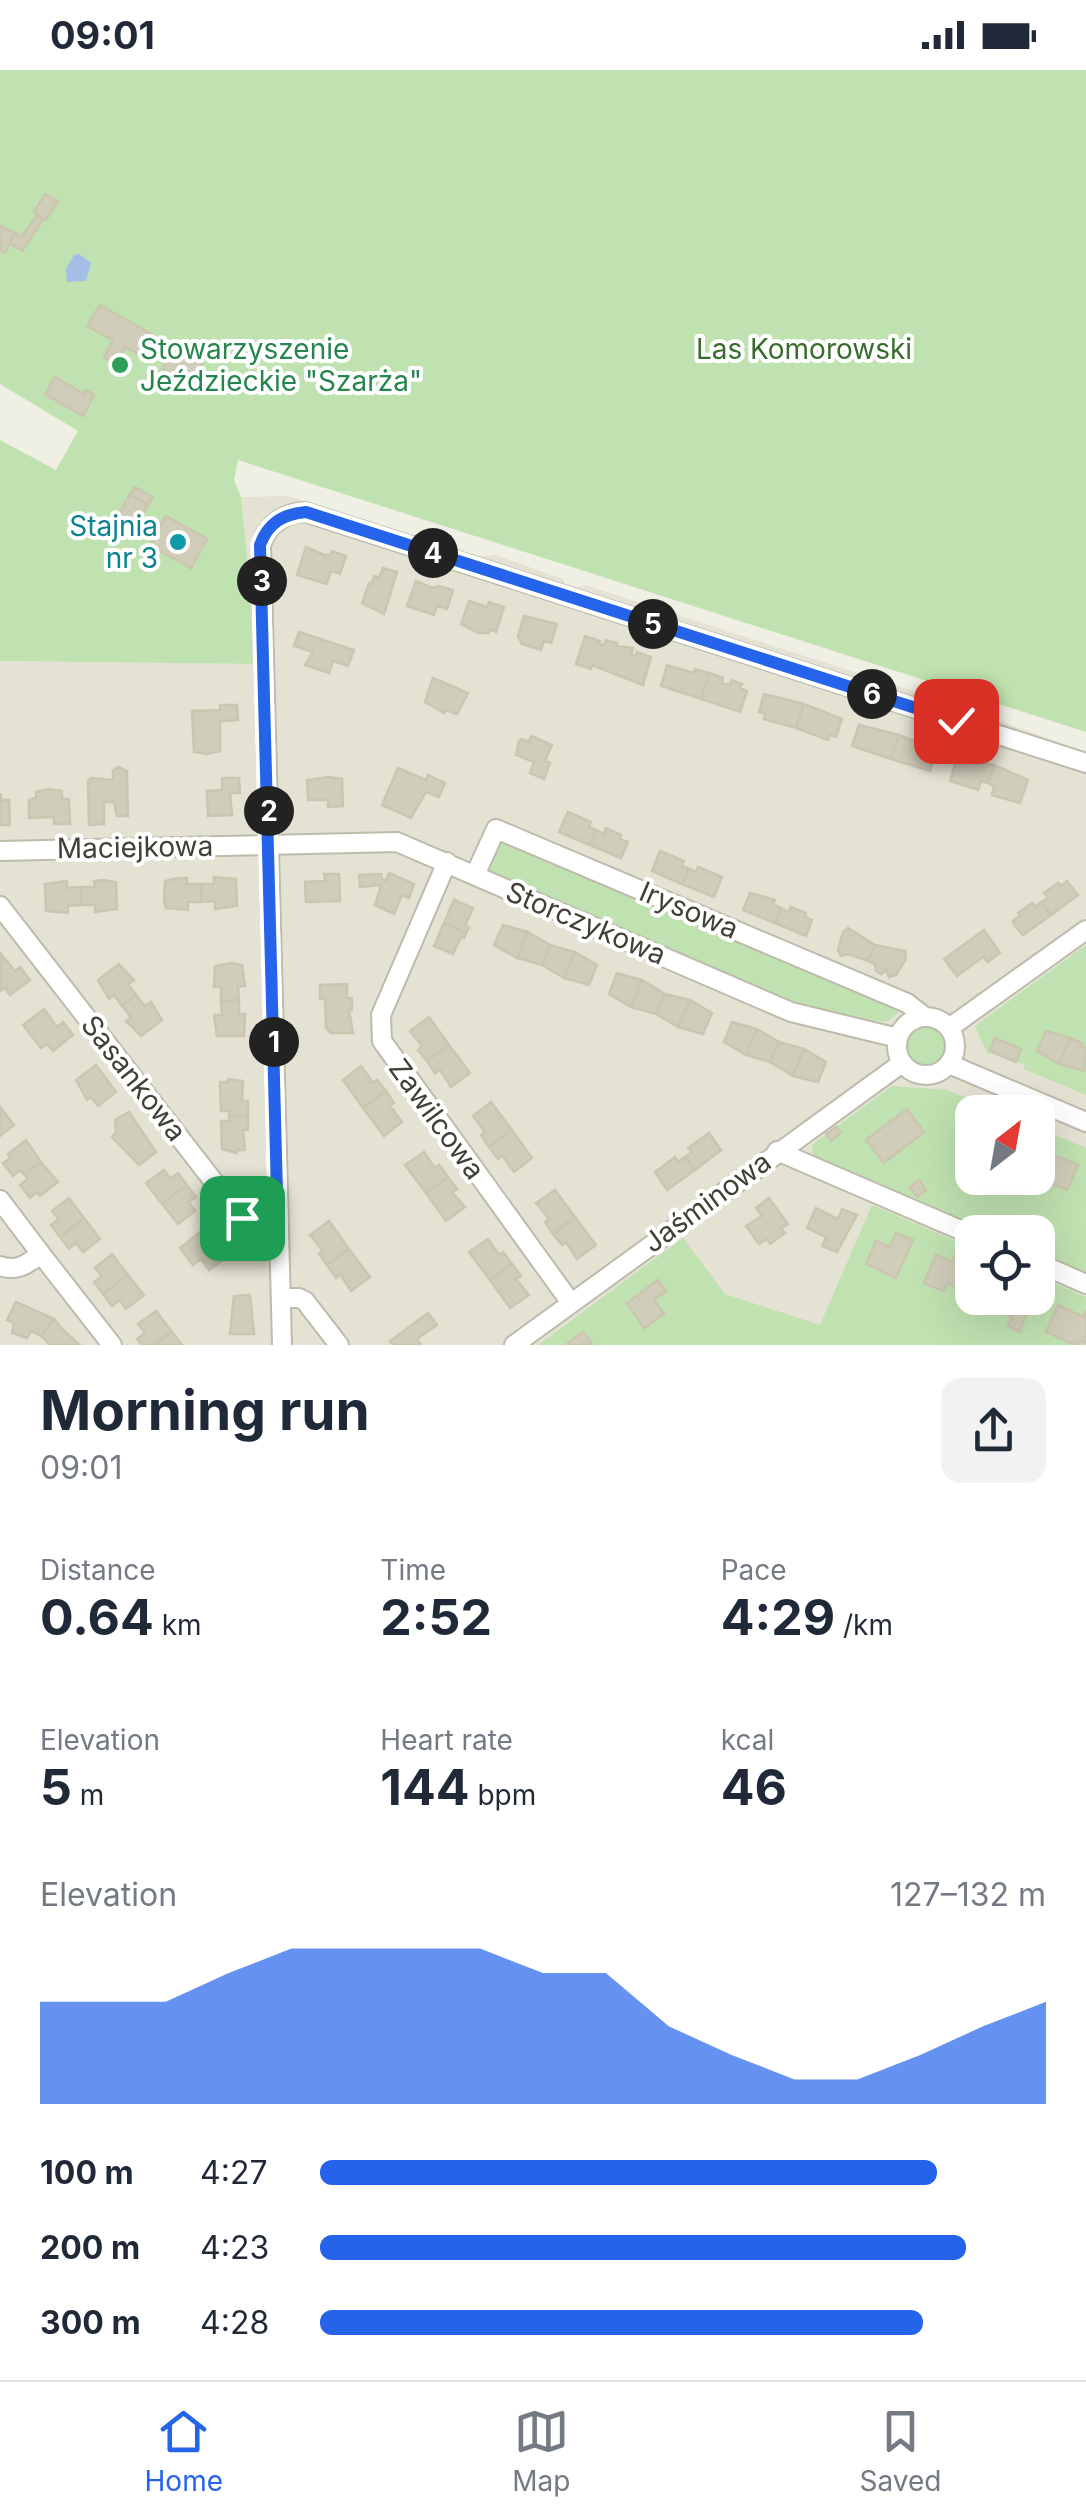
<!DOCTYPE html>
<meta charset="utf-8">
<style>
:root{--surface:#fff;--page:#f2f2f3;--text:#1f2937;--muted:#747a83;--line:#e0e1e3;--accent:#2563eb}
body{margin:0;font-family:Inter,sans-serif;background:var(--page);color:var(--text);height:100vh;display:flex;flex-direction:column;font-size:38px;white-space:nowrap}
*{box-sizing:border-box;margin:0}
p{font-size:32px;color:var(--muted)}
.icon{flex:none;width:55px;height:55px;fill:none;stroke:currentColor;stroke-width:2;stroke-linecap:round;stroke-linejoin:round}
.map{position:relative;height:1275px;overflow:hidden}
.drawer{display:flex;flex-direction:column;background:var(--surface);flex:1}
.drawer>*{flex:none}
.needle{width:65px;rotate:31deg}
.fabs{position:absolute;left:955px;top:1025px;display:grid;gap:20px}
.fabs a{display:grid;place-items:center;width:100px;height:100px;border-radius:20px;background:var(--surface);box-shadow:0 10px 40px #0002;font-size:50px}
.pin{position:absolute;display:grid;place-items:center;width:85px;height:85px;color:#fff;margin:-42px;border-radius:20px;box-shadow:0 5px 15px #0006}
.km{position:absolute;width:50px;height:50px;margin:-25px;border-radius:50%;background:#222;color:#fff;font-size:28px;line-height:50px;text-align:center}
.round{display:grid;place-items:center;flex:none;width:105px;height:105px;border-radius:20px;background:var(--page)}
.head{display:flex;align-items:center;justify-content:space-between;height:170px;padding:0 40px}
h1{font-size:55px;font-weight:700;line-height:75px}
.figures{display:grid;grid-template-columns:repeat(3,1fr);gap:15px;height:170px;padding:10px 40px}
.figures div{display:grid;align-content:center}
.figures b{font-size:50px;font-weight:700}
.figures small{font-size:28px;font-weight:400}
.figures p{font-size:28px}
.chart{height:280px;padding:20px 40px}
.chart p{display:flex;justify-content:space-between}
.chart svg{width:100%;height:180px;margin-top:10px;fill:var(--accent);opacity:.7}
ul{padding:0 40px;list-style:none;font-size:32px}
li{display:grid;grid-template-columns:160px 120px 1fr;align-items:center;height:75px}
li i{height:25px;border-radius:12px;background:var(--accent)}
.status{display:flex;justify-content:space-between;align-items:center;height:70px;padding:0 50px;background:var(--surface);direction:ltr}
.status svg{height:28px;fill:currentColor}
.tabs{display:flex;justify-content:space-around;align-items:center;height:140px;border-top:2px solid var(--line);background:var(--surface);font-size:28px;color:var(--muted)}
.tabs a{display:grid;justify-items:center;gap:5px}
.tabs .selected{color:var(--accent)}
.map>svg:first-child{display:block}
</style>
<div class="status"><b>09:01</b><svg viewBox="0 0 49 12"><path d="M0 12V9h3v3zM5 12V6h3v6zM10 12V3h3v9zM15 12V0h3v12zM26 1h20v11H26zM47 4h2v5h-2z"/></svg></div>
<div class="map">
<svg width="1086" height="1275" viewBox="0 0 1086 1275">
<rect width="100%" height="100%" fill="#f0efe4"/>
<!-- residential -->
<path fill="#e4e2d3" fill-rule="evenodd" d="M289 426 471 487 495 485 563 509 565 514 577 517 585 515 947 632 1086 682V1275H0V591L258 594 241 427ZM972 1042H1038V1108H972ZM972 1162H1038V1228H972Z"/>
<!-- green -->
<path fill="#c0e1b0" d="M0 0H1086V662L238 390 234 410 241 427 258 594 0 591V370L56 400 78 361 0 314Z
M498 766 896 936 898 943 888 951 862 952 799 936 496 809 489 804 484 794Z
M1086 875V1025L1024 999 1025 995 1016 992 1021 979 995 969 988 985 975 956Z
M905 976a20 20 0 1 1 40 0a20 20 0 1 1-40 0Z
M892 1016 947 1020 1001 1042H972V1108H1038V1058L1086 1078V1204L1038 1184V1162H987L813 1088 812 1075Z
M872 1135 972 1178V1228H1038V1206L1086 1227V1275H538L683 1168 725 1224 820 1255Z"/>
<!-- water -->
<path fill="#a5bee8" d="M79 184 91 193 86 211 67 212 66 199 74 185Z"/>
<!-- building -->
<path fill="#d1cdbb" stroke="#cbc6af" stroke-width="2.5" d="M45 124 58 131 46 150 34 142Z
M37 145 43 149 22 181 10 173 15 163 22 167Z
M0 156 15 163 5 183 0 181Z
M100 235 162 270 150 291 125 277 115 294 104 287 113 270 87 256Z
M174 278 202 293 190 314 162 298Z
M55 307 84 324 86 320 94 325 83 346 45 324Z
M135 417 153 427 148 435 130 424Z
M130 424 148 435 130 466 112 456Z
M166 446 207 469 191 498 149 475Z
M306 477 324 485H330L332 481 346 486 340 504 331 501 327 514 297 505Z
M383 498 397 502 384 544 362 533 369 513 372 514 374 506 379 508Z
M416 511 432 518 439 516 453 520 447 539 437 536 434 545 407 536Z
M469 531 487 537 489 532 504 537 496 562 490 559 489 563H479L461 554Z
M524 546 557 554 551 573 544 571 541 580 522 574 518 566Z
M299 562 354 580 348 596 333 591 329 603 305 595 313 582 294 576Z
M585 566 600 571 599 574 604 575 606 570 617 573 616 576 633 578 631 584 635 586 637 582 651 587 643 615 592 595 591 599 576 594Z
M667 595 693 603 695 599 709 603 701 629 661 616Z
M709 603 723 608 722 613 730 615 732 610 742 614 740 618 747 621 740 642 701 629Z
M433 608 468 623 457 644 445 640 444 643 425 632Z
M764 624 804 634 796 658 764 649 765 644 759 642Z
M804 634 842 649 836 667 830 665 828 670 796 658Z
M220 635H237L238 650 220 651V681L207 684 194 682 192 641 220 640Z
M859 655 899 665 891 689 852 676Z
M899 665 937 680 930 701 891 689Z
M531 666 552 675 545 691 550 693 544 709 530 703 534 692 516 685 519 671 522 669 529 672Z
M957 687 994 695 988 713 981 711 978 720 950 711Z
M994 695 1028 710 1020 733 992 725 994 716 988 713Z
M118 697 127 701 128 746H117L114 732H104V754L89 755 88 711 91 708 113 710V701Z
M398 698 426 710 428 705 445 713 439 727 426 722 411 748 382 735Z
M329 707 342 709 343 736 328 737V730H308L307 710Z
M222 708H239L240 723H230L232 745 208 746 207 721 222 720Z
M49 719 62 721V729H69L70 754H54V747L29 748V730L36 727V722Z
M0 723 2 730H9L10 755H0Z
M568 742 591 752 589 757 596 760 590 775 559 762Z
M606 758 621 765 620 769 628 772 621 788 590 775 596 760 604 764Z
M660 781 684 791 682 796 689 799 682 814 652 801Z
M698 797 722 807 714 827 682 814 689 799 696 802Z
M389 803 414 814 409 828 402 825 394 844 375 835 381 815 360 817 359 805 381 804 382 809 386 811Z
M324 804H339L340 831 306 832 305 812 325 811Z
M214 807 236 809 237 836 215 839V831L201 832V814H214Z
M179 808H187V814H201V832H188V840L166 838 164 830 165 811Z
M102 810 116 812 117 839 95 842V835H81V817H95L94 811Z
M67 811V818L81 817V835L68 836V843L46 841 45 814Z
M1067 811 1078 825 1051 845 1041 832 1048 828 1044 823 1058 813 1061 816Z
M750 823 775 830 773 835 781 838 775 853 743 840Z
M454 830 473 838 465 856 469 857 466 863 444 853Z
M1041 832 1051 845 1023 865 1014 855 1013 851 1020 846 1018 843 1032 833 1035 837Z
M791 837 806 843 805 847 812 850 806 866 775 853 781 838 788 842Z
M444 853 466 863 464 868 461 867 453 884 434 876Z
M503 855 528 862 517 888 494 875Z
M848 858 875 875 868 891 848 884 841 886 838 880 843 862Z
M984 860 1000 883 988 892 983 887 957 906 944 889Z
M528 862 550 875 542 895 517 888Z
M550 875 575 882 564 908 542 895Z
M875 875 905 881 906 889 896 905 889 907 886 900 881 904 876 901 875 894 868 891Z
M575 882 597 895 589 915 564 908Z
M1 884 15 901 20 897 30 910 10 925 5 918 0 921Z
M232 893 242 895 245 916 238 917 239 930 221 931V917H214L215 896Z
M119 894 134 910 128 914 136 925 122 936 114 925 109 929 98 910Z
M617 903 642 910 631 937 609 924Z
M642 910 665 924 656 944 631 937Z
M347 914V928H352V940H349L353 963H331L326 958 325 929H320V915Z
M665 924 690 930 678 957 656 944Z
M136 925 145 936 151 932 162 950 141 966 126 951 131 947 122 936Z
M239 930V944H245L244 966H217L214 945H222L221 931Z
M690 930 712 943 703 964 678 957Z
M44 939 57 957 63 952 73 965 53 981 47 974 41 978 23 955Z
M429 947 449 975 427 991 418 980 422 976 410 961Z
M732 952 757 959 746 985 724 972Z
M757 959 779 972 770 992 746 985Z
M1046 961 1070 968 1059 994 1037 981Z
M995 968 1021 979 1016 992 990 981Z
M1070 968 1083 973 1081 976 1086 978 1084 1001 1059 994Z
M779 972 804 979 793 1006 770 992Z
M449 975 470 1003 451 1017 440 1000 435 1003 427 991Z
M804 979 826 992 818 1012 793 1006Z
M96 995 116 1022 98 1036 91 1027 87 1030 76 1010Z
M361 996 373 1013 377 1010 386 1021 363 1038 343 1010Z
M228 1009 243 1011 242 1031H248V1046H229V1041H221L220 1012H228Z
M386 1021 394 1033 390 1036 402 1052 384 1066 363 1038Z
M491 1032 512 1060 489 1077 481 1065 485 1062 473 1046Z
M0 1037 14 1055 0 1066Z
M907 1039 924 1062 884 1093 866 1070Z
M129 1042 156 1082 139 1095 112 1067 116 1062 115 1050Z
M229 1046H248V1060H243L245 1080H237V1083L222 1079 221 1051H229Z
M836 1057 841 1063 831 1071 826 1064Z
M512 1060 532 1088 514 1102 502 1085 498 1089 489 1077Z
M709 1063 721 1080 695 1100 685 1087 692 1082 688 1078Z
M26 1070 41 1092 24 1104 20 1100 13 1106 3 1093 11 1088 8 1084Z
M1040 1079 1053 1085 1042 1110 1037 1108 1038 1080Z
M424 1082 435 1098 439 1095 448 1107 426 1123 405 1095Z
M1053 1085 1078 1095 1067 1120 1042 1110Z
M675 1087 678 1092 685 1087 695 1100 667 1120 655 1102Z
M41 1092 58 1112 40 1126 37 1122 30 1128 20 1115 28 1109 24 1104Z
M164 1100 170 1109 178 1103 187 1115 162 1134 146 1113Z
M448 1107 457 1119 452 1122 465 1137 446 1151 426 1123Z
M919 1110 926 1120 917 1127 910 1117Z
M187 1115 196 1127 189 1132 195 1141 178 1154 162 1134Z
M555 1120 575 1147 553 1164 545 1152 549 1149 536 1133Z
M69 1128 84 1148 60 1167 51 1155 59 1149 52 1141Z
M769 1128 788 1154 781 1158 785 1163 770 1174 767 1169 759 1174 746 1156 762 1146 756 1138Z
M816 1138 838 1149 842 1139 857 1145 837 1182 822 1176 826 1167 807 1158Z
M575 1147 596 1175 577 1189 566 1172 562 1175 553 1164Z
M84 1148 100 1169 83 1182 76 1173 69 1179 60 1167Z
M214 1151 224 1164 213 1172 227 1187 209 1200 201 1189 193 1195 180 1178Z
M329 1151 349 1179 327 1195 319 1184 323 1181 310 1165Z
M896 1163 913 1170 896 1208 866 1194 876 1171 890 1177Z
M488 1169 499 1185 503 1182 512 1194 490 1210 469 1182Z
M349 1179 370 1207 351 1221 340 1204 336 1208 327 1195Z
M112 1184 128 1205 103 1224 94 1212 102 1206 95 1198Z
M936 1185 952 1192 955 1186 972 1194 963 1220 947 1213 943 1221 924 1213Z
M512 1194 521 1206 516 1209 529 1225 510 1238 490 1210Z
M128 1205 144 1225 126 1239 120 1230 112 1236 103 1224Z
M658 1210 666 1221 654 1230 664 1244 644 1258 627 1233Z
M250 1225 254 1264H230L234 1226Z
M980 1228H1031L1020 1262 1008 1256 1012 1247 978 1232Z
M16 1232 54 1249 41 1266 31 1261 27 1268 12 1263 14 1253 7 1250Z
M1058 1235 1083 1247 1086 1241V1273L1081 1271 1074 1275 1046 1262Z
M156 1241 172 1262 154 1275H142L137 1269 145 1263 138 1254Z
M428 1243 437 1255 417 1269 421 1275H393L390 1271Z
M54 1249 64 1261 80 1275H50L41 1266Z
M172 1262 182 1275H154L164 1267Z
M583 1262 593 1275H567V1274Z"/>
<g fill="none" stroke-linecap="round" stroke-linejoin="round">
<defs>
<path id="street" d="M0 781 397 772 791 942 898 968
M447 792 381 945 382 971 571 1233
M475 805 496 759 907 933 925 947
M0 836 242 1148 259 1160 278 1163
M897 976a29 29 0 1 1 58 0a29 29 0 1 1-58 0Z
M949 958 1086 860
M949 994 1086 1052
M777 1081 972 1165
M0 1130 41 1184
M1038 1193 1086 1214
M0 1196C18 1202 27 1194 41 1184L112 1275
M281 1228H299L305 1231 339 1275
M282 1275 261 475C268 454 283 443 305 442L1086 693
M514 1275 902 993"/>
</defs>
<!-- street casing -->
<use href="#street" stroke="#bdbbab" stroke-width="22"/>
<!-- street -->
<use href="#street" stroke="#fff" stroke-width="18"/>
</g>
<g fill="none" stroke-linecap="round" stroke-linejoin="round">
<defs>
<path id="route" d="M242 1148 259 1160 278 1162 260 475C268 453 283 444 306 442L956 651"/>
</defs>
<!-- route casing -->
<use href="#route" stroke="#fff" stroke-width="20"/>
<!-- route -->
<use href="#route" stroke="#2563eb" stroke-width="12"/>
</g>
<!-- markers -->
<circle fill="#2e9e5b" stroke="#fff" stroke-width="4" cx="120" cy="295" r="10"/>
<circle fill="#0f9aa8" stroke="#fff" stroke-width="4" cx="178" cy="472" r="10"/>
<g text-anchor="middle" dominant-baseline="central" stroke-width="8" stroke-linejoin="round" paint-order="stroke">
<!-- leisure labels -->
<g font-size="28" fill="#27864d" stroke="#fff" text-anchor="start">
<text x="140" y="279">Stowarzyszenie<tspan x="140" dy="32">Jeździeckie "Szarża"</tspan></text>
</g>
<!-- park labels -->
<g font-size="28" fill="#386d2e" stroke="#fff">
<text x="804" y="279">Las Komorowski</text>
</g>
<!-- culture labels -->
<g font-size="28" fill="#0d838f" stroke="#fff" text-anchor="end">
<text x="158" y="456">Stajnia<tspan x="158" dy="32">nr 3</tspan></text>
</g>
<!-- street labels -->
<g font-size="28" fill="#423f35" stroke="#fff">
<text transform="translate(135 777) rotate(-1)">Maciejkowa</text>
<text transform="translate(689 840) rotate(23)">Irysowa</text>
<text transform="translate(586 853) rotate(23)">Storczykowa</text>
<text transform="translate(134 1008) rotate(52)">Sasankowa</text>
<text transform="translate(437 1049) rotate(54)">Zawilcowa</text>
<text transform="translate(707 1132) rotate(-36)">Jaśminowa</text>
</g>
</g>
</svg>
<div class="fabs">
<a><svg class="needle" viewBox="-14 -14 28 28"><path d="M0-13l5 13h-10z" fill="#e53935"/><path d="M0 13l5-13h-10z" fill="#747a83"/></svg></a>
<a><svg class="icon" aria-label="locate" viewBox="0 0 24 24"><circle cx="12" cy="12" r="6"/><path d="M12 2v4M12 18v4M2 12h4M18 12h4"/></svg></a>
</div>
<div class="pin" style="left:242px;top:1148px;background:#1e9e55"><svg class="icon" aria-label="arrive" viewBox="0 0 24 24"><path d="M6 21V4h12l-3 4 3 4H6"/></svg></div>
<div class="pin" style="left:956px;top:651px;background:#d93025"><svg class="icon" aria-label="check" viewBox="0 0 24 24"><path d="M5 12l5 5 9-10"/></svg></div>
<b class="km" style="left:274px;top:972px">1</b>
<b class="km" style="left:269px;top:741px">2</b>
<b class="km" style="left:262px;top:511px">3</b>
<b class="km" style="left:433px;top:483px">4</b>
<b class="km" style="left:653px;top:554px">5</b>
<b class="km" style="left:872px;top:624px">6</b>
</div>
<section class="drawer">
<div class="head"><div><h1>Morning run</h1><p>09:01</p></div><a class="round"><svg class="icon" aria-label="share" viewBox="0 0 24 24"><path d="M12 15V3M7 8l5-5 5 5M5 13v7h14v-7"/></svg></a></div>
<div class="figures">
<div><p>Distance</p><b>0.64<small> km</small></b></div>
<div><p>Time</p><b>2:52</b></div>
<div><p>Pace</p><b>4:29<small> /km</small></b></div>
</div>
<div class="figures">
<div><p>Elevation</p><b>5<small> m</small></b></div>
<div><p>Heart rate</p><b>144<small> bpm</small></b></div>
<div><p>kcal</p><b>46</b></div>
</div>
<div class="chart"><p><span>Elevation</span>127–132 m</p>
<svg viewBox="0 0 160 44" preserveAspectRatio="none"><path d="M0 44V19L10 19L20 19L30 12L40 6L50 6L60 6L70 6L80 12L90 12L100 25L110 32L120 38L130 38L140 32L150 25L160 19V44z"/></svg>
</div>
<ul>
<li><b>100 m</b>4:27<i style="width:85%"></i></li>
<li><b>200 m</b>4:23<i style="width:89%"></i></li>
<li><b>300 m</b>4:28<i style="width:83%"></i></li>
</ul>
</section>
<nav class="tabs">
<a class="selected"><svg class="icon" aria-label="home" viewBox="0 0 24 24"><path d="M3 11l9-7 9 7M6 9v11h12V9"/></svg>Home</a>
<a><svg class="icon" aria-label="map" viewBox="0 0 24 24"><path d="M3 6l6-2 6 2 6-2v14l-6 2-6-2-6 2zM9 4v14M15 6v14"/></svg>Map</a>
<a><svg class="icon" aria-label="saved" viewBox="0 0 24 24"><path d="M7 4h10v16l-5-4-5 4z"/></svg>Saved</a>
</nav>
